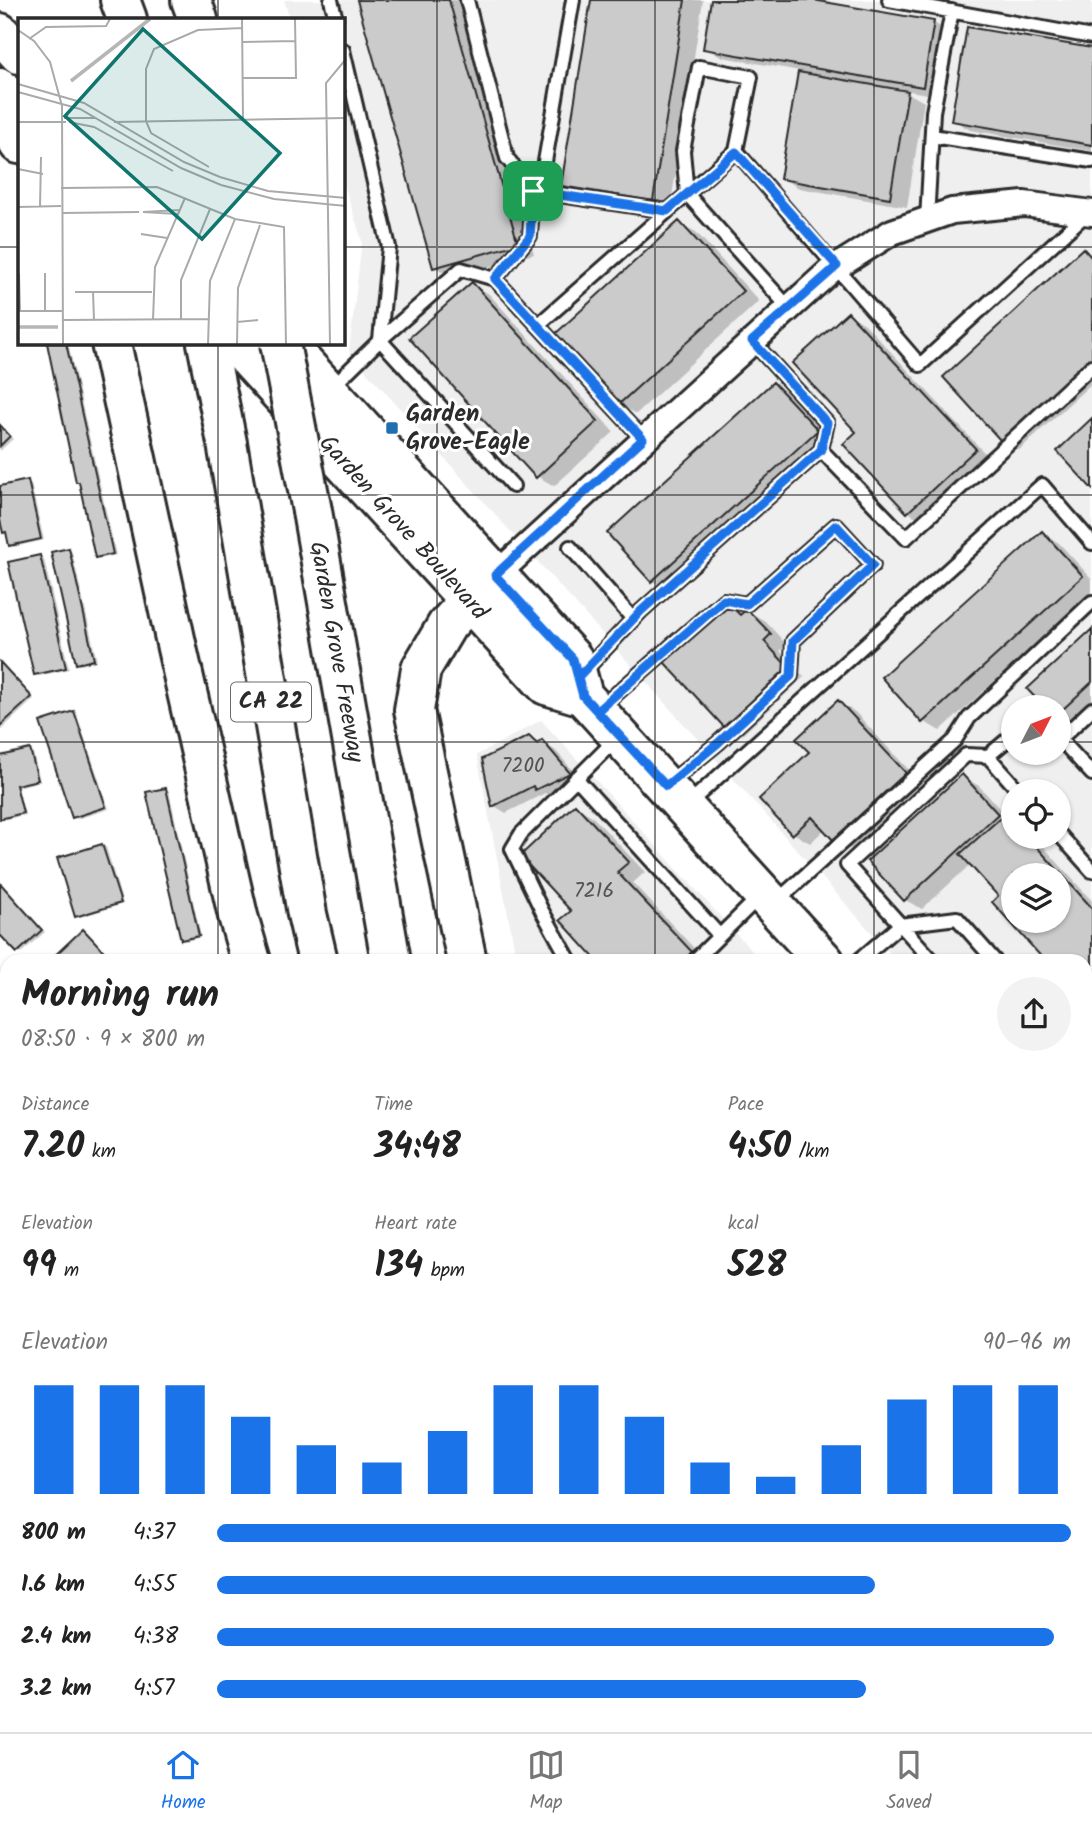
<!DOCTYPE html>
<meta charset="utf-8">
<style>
:root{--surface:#fff;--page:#f2f2f2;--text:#222;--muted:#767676;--line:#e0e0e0;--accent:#1a73e8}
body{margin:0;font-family:Kalam,sans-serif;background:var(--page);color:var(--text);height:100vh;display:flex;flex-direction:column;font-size:26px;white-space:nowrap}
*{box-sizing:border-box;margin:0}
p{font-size:23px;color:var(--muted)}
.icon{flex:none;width:38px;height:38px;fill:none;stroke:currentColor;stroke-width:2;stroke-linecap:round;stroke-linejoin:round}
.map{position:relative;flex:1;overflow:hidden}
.details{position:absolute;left:0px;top:954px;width:1092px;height:779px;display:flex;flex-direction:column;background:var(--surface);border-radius:21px 21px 0 0;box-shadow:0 2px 5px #0004}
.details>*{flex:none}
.needle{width:46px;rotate:48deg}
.buttons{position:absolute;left:1001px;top:695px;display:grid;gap:14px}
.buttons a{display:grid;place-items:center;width:70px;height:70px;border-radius:50%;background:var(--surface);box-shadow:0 2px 5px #0004;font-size:35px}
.pin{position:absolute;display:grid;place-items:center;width:60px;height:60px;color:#fff;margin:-30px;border-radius:14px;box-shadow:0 4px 10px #0006}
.round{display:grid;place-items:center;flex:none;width:74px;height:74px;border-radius:37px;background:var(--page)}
.headline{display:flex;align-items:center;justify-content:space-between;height:119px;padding:0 21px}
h1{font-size:38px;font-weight:700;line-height:52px}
.stats{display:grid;grid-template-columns:repeat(3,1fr);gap:10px;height:119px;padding:7px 21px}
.stats div{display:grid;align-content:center}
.stats b{font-size:35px;font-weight:700}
.stats small{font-size:19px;font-weight:400}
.stats p{font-size:19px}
.chart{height:196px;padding:14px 21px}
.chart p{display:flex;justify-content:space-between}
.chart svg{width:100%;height:126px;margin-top:7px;stroke:var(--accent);stroke-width:6}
ul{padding:0 21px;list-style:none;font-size:23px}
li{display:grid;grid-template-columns:112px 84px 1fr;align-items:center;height:52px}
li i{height:18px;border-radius:9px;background:var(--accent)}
.tabs{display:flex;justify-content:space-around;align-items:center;height:98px;border-top:2px solid var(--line);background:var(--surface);font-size:19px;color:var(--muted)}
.tabs a{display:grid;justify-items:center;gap:4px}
.tabs .current{color:var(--accent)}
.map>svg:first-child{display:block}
</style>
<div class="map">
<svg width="1092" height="1732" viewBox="0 0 1092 1732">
<rect width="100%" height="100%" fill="#fff"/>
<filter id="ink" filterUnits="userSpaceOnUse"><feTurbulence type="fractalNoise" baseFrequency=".0143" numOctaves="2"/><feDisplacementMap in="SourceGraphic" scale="14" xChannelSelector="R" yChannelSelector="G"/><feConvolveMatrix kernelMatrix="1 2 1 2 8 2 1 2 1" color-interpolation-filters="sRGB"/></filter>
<g filter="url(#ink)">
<!-- built -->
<path fill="#efefef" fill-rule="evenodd" d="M284 0H1092V1178L1085 1170V961H897L349 352 362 241 343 181V19H290ZM1013 707H1059V752H1013ZM1013 791H1059V836H1013ZM1013 875H1059V920H1013Z
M541 720 761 961H517L477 755Z
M1085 1316 1092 1323V1732H771L766 1726H1085Z"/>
<!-- shadow -->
<path fill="#0003" fill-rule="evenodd" d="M359 0H463L534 254 452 277 435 267Z
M593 0H703L670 209 580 194 563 185Z
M713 0H802L934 23 951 33 940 96 903 90 924 102 907 207 799 188 782 178 800 71 722 57 705 48Z
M1092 50V151L970 130 953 120Z
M679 223 696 232 759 301 636 414 619 404Z
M1083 251 1092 256V383L1019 450 1002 440 945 377Z
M472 284 489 294 614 432 554 486 537 476Z
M848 314 865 324 991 460 925 522 908 512 859 432Z
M49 343H68L116 555 100 559 97 556Z
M774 384 790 394 834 441 669 590 652 581Z
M0 426 13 439 0 451Z
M28 482 31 484 44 540 14 547 11 545 9 534 4 532 0 512V488Z
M1042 533 1059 543 1092 579V592L940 731 923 721Z
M68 550 72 552 97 661 81 665 78 663Z
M40 556 44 559 69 669 39 676 35 674Z
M728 605 744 614 748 611 765 621 787 645 780 651 804 677 742 735 725 725Z
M1092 631V707L1072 726 1059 718V707H1046Z
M0 663 34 699 1 730H0Z
M838 702 855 712 921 783 851 849 834 839 825 829 810 843 793 833 811 752Z
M74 713 77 715 109 809 77 819 74 817Z
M529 738 555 750 581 780 549 796 545 793 506 813 493 805Z
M30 751 33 753 40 781 18 787 25 815 2 820 0 819V758Z
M962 776 979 786 1005 814 1013 819V836H1034L1092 901V1010L1085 1003V961H1047L994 902 1001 897 971 864 922 909 905 900ZM1013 875H1059V920H1013Z
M165 789 169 791 201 937 186 941 183 939Z
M575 806 592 816 645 872 633 883 706 961H600L573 911Z
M102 845 106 847 123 904 80 917 76 915Z
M0 883 45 932 21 953 0 932Z
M0 1059 7 1067V1153L0 1159Z
M0 1241 7 1249V1302L0 1294Z
M0 1467 6 1484 0 1486Z
M1085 1478 1092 1486V1542L1085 1548Z
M0 1487 7 1492V1531L0 1533Z
M1092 1553V1629L1085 1635V1560Z
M1092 1649V1732H1002L1009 1726H1085V1655Z
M31 1726H128L130 1732H33Z
M132 1726H193L194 1732H135Z
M247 1726H277L279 1732H249Z
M366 1726H429L431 1732H362L360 1727Z
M839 1726H891L884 1732H832Z
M905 1726H987L980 1732H898Z"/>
<!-- building -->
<path fill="#cbcbcb" stroke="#2b2b2b" stroke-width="2" fill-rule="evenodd" d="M357 0H449L518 244 433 268Z
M591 0H685L653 201 561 186Z
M711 0H813L934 21 923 87 703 49Z
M967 27 1092 48V145L951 121Z
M798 72 908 91 890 198 780 179Z
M679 221 743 291 618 405 554 335Z
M1083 248 1092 258V358L1001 441 943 377Z
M472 282 598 421 536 478 409 338Z
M848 312 976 449 907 513 843 444 856 432 792 363Z
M47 343H66L113 554 95 558 79 482H76Z
M773 382 818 430 651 582 607 533Z
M1092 418V489L1057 451Z
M0 425 10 436 0 446Z
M28 480 41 539 9 546 6 532 3 533 0 520V486Z
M1042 531 1083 576 922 723 881 677Z
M69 548 94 660 76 664 51 552Z
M40 555 66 668 34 675 8 562Z
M728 603 740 615 747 609 771 634 764 641 788 667 724 727 664 662Z
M1092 629V682L1059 713V707H1044L1027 689Z
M0 662 32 697 0 726Z
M838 700 906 773 833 840 812 817 792 835 759 799 809 752 796 739Z
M74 711 106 807 72 818 40 722Z
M529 736 537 744 542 740 570 773 535 790 533 786 492 807 482 759Z
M30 749 38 780 16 785 23 813 0 819V756Z
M962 774 998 814 904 901 867 861Z
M166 788 199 936 181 940 146 792Z
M575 804 629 862 617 872 692 952 683 961H597L560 920 571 911 520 856Z
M1006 813 1013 821V836H1027L1092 908V1008L1089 1011 1085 1006V961H1045L992 902 998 896 960 854ZM1013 875H1059V920H1013Z
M102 844 121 903 75 917 57 858Z
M0 883 42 930 17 953 0 935Z
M83 929 113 961H49Z
M0 1064 7 1071V1079L0 1086Z
M1092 1091V1108L1085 1101V1097Z
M7 1092V1136L0 1142V1098Z
M7 1167V1204L0 1197V1174Z
M0 1246 7 1253V1304L0 1297Z
M1092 1491V1517L1085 1523V1498Z
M0 1499 7 1520 0 1522Z
M1092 1551V1604L1085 1610V1557Z
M7 1576V1630L0 1609V1578Z
M1092 1647V1723L1083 1732H999L1006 1726H1085V1653Z
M29 1726H56L59 1732H31Z
M60 1726H118L121 1732H62Z
M131 1726H184L185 1729 184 1732H133Z
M245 1726H271L272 1730 247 1732Z
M358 1726H380L382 1732H360Z
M382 1726H423L425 1732H385Z
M837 1726H864L857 1732H830Z
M903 1726H960L953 1732H896Z"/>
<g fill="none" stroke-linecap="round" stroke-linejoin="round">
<defs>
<path id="service" d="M331 0 336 19
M467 0 507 158 533 191 530 236 495 279
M573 0 543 173 533 191 667 211
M889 0 1092 37
M932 136 1092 161
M736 151 751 77 699 67 683 151 687 194 789 308
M927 220 933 112 952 11
M538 325 736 151 920 365 1086 214
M752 341 827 423 821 450
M331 388 380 340 389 247 343 50
M513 486 380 340 461 269 495 279 643 439
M570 547 633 619
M584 671 641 611 821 450 906 538 1092 366
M600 708 724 600 747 604 836 525 873 565 793 641 791 676 718 743 667 785
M1060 739 1092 774
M1059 740 1092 709
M988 756 1013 735
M576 778 719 935
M688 804 1042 485 1092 543
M1059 834 1092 871
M776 902 955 740 969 718 1092 602
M570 961 542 911 512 849 521 834 617 738
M694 961 761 895
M858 961 900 925 957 918 995 961
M933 961 847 865 966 755 988 756 1019 791
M1085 1126 1092 1134
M0 1223 7 1231
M1085 1367 1092 1375
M1085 1545 1092 1539
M1085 1630 1092 1623
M882 1732 889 1726
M974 1732 981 1726"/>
<path id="minor" d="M487 583 830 271 892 232 952 211 1024 204 1092 213
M0 1001 7 1009
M0 1327 7 1335
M0 1375 7 1382
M0 1411 7 1409
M0 1686 7 1683
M306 1726 308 1732"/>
<path id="primary" d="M0 33 19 54
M0 88 19 109
M234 343 546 685 583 696
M285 343 573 659 583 696 824 961
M1085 1248 1092 1256"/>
<path id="motorway" d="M120 0 127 19
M191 0 198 19
M0 112 19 144
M111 343 177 648 238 916 251 961
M207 343 227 443 307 914 318 961
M312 511 391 961
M467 961 414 710 421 669 447 625 469 601
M582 1726 585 1732
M664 1726 667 1732"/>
</defs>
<!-- service casing -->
<use href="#service" stroke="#2b2b2b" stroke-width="18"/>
<!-- minor casing -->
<use href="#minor" stroke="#2b2b2b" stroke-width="30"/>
<!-- primary casing -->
<use href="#primary" stroke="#2b2b2b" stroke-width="44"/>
<!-- motorway casing -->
<use href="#motorway" stroke="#2b2b2b" stroke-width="44"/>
<!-- service -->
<use href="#service" stroke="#fff" stroke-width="12"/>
<!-- minor -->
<use href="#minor" stroke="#fff" stroke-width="24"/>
<!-- primary -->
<use href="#primary" stroke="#fff" stroke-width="38"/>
<!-- motorway -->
<use href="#motorway" stroke="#fff" stroke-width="38"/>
<defs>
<path id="motorway-bridge" d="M280 343 312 511"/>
</defs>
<!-- motorway-bridge casing -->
<use href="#motorway-bridge" stroke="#2b2b2b" stroke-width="44" stroke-linecap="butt"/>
<!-- motorway-bridge -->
<use href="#motorway-bridge" stroke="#fff" stroke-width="38"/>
</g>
</g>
<g fill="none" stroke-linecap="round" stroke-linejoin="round" filter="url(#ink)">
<defs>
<path id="route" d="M533 191 530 236 495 279 643 439 495 575 573 659 583 696 666 786 718 743 791 676 793 641 873 565 836 525 747 604 724 600 597 711 583 696 578 677 641 611 821 450 827 423 752 341 837 266 736 152 667 211 533 191"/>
</defs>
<!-- route casing -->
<use href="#route" stroke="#fff" stroke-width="14"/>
<!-- route -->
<use href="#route" stroke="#1a73e8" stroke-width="9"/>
</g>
<!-- grid -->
<path fill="none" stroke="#2b2b2b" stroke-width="2" stroke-opacity="0.55" d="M218 0V19M437 0V961M655 0V961M874 0V961M0 247H19M343 247H1092M218 343V961M0 495H1092M0 742H1013M1059 742H1092M0 990H7M1085 990H1092M0 1237H7M1085 1237H1092M0 1485H7M1085 1485H1092M218 1726V1732M437 1726V1732M655 1726V1732M874 1726V1732"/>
<!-- markers -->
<rect fill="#1f6fb2" stroke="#fff" stroke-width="2.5" x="385" y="421" width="14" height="14" rx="3.5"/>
<g text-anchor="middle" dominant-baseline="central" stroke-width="6" stroke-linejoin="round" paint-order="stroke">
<!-- number labels -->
<g font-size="21" fill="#535353">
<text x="523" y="766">7200</text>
<text x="594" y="891">7216</text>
</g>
<!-- shield labels -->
<rect fill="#fff" stroke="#6b6b6b" stroke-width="2" x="231" y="682.5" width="80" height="39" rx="5"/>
<g font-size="23" font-weight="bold" fill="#2b2b2b">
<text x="271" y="702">CA 22</text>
</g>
<!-- poi labels -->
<g font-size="24" font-weight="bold" fill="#2b2b2b" stroke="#fff" text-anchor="start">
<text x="406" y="414">Garden<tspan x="406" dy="28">Grove-Eagle</tspan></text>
</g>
<!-- street labels -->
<g font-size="24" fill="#2b2b2b" stroke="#fff">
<text transform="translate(403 528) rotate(48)">Garden Grove Boulevard</text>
<text transform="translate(336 652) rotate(80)">Garden Grove Freeway</text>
</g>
</g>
<!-- overview -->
<g transform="translate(18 18)">
<rect width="327" height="327" fill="#fff"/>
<path fill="none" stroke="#b6b6b6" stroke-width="3.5" d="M53 63 132 1M0 309H40"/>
<path fill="none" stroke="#aaa" stroke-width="2" d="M224 1 225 101M0 12 16 23 32 44 44 88 45 327M11 21 28 9 88 8 92 1M224 24 278 23M224 60H278L277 1M0 66 66 85 166 144 202 159 250 173 328 180M0 74 62 91 163 150 203 167 256 181 328 188M46 100H78M128 103V51L136 31 180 12 224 10M128 103 133 115 191 149M0 104H48M51 104 76 109 155 153M96 104 328 100M0 151 25 156M43 170 139 169 217 201 266 209 268 327M0 189 43 188M22 189 23 139M44 195 121 194M160 196 125 194 162 192M123 216 149 220M1 255 2 293M27 255V293M57 274H134M75 274 76 302M0 293H45M163 301V262L192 191M45 302 190 301M135 302 137 249 167 180M219 304 240 302M190 327 192 263 217 201M219 327 220 270 242 207M312 327 308 65 328 41"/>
<path fill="#0f766e" fill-opacity="0.15" stroke="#0f766e" stroke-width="3.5" d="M125 11 262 135 184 221 47 98Z"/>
<rect width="327" height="327" fill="none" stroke="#2b2b2b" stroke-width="3.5"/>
</g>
</svg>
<div class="buttons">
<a><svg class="needle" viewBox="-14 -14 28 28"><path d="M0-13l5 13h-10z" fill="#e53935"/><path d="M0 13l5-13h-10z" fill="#767676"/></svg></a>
<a><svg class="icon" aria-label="locate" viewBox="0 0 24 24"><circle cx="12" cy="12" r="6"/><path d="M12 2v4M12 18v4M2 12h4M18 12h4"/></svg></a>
<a><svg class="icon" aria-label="layers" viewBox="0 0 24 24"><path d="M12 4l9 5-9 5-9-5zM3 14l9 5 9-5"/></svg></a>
</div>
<div class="pin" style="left:533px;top:191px;background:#1e9e55"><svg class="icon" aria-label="arrive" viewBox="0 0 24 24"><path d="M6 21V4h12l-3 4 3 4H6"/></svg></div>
<section class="details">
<div class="headline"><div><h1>Morning run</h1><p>08:50 · 9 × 800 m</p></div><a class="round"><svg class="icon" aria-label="share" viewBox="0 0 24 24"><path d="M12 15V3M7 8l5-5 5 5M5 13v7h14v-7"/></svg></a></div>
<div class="stats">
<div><p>Distance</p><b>7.20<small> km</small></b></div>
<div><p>Time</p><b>34:48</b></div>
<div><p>Pace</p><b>4:50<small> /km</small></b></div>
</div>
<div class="stats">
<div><p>Elevation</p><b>99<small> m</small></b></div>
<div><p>Heart rate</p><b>134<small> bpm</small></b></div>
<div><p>kcal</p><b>528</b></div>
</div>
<div class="chart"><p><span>Elevation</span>90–96 m</p>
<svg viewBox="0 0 160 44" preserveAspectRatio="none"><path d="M5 44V6M15 44V6M25 44V6M35 44V17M45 44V27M55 44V33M65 44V22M75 44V6M85 44V6M95 44V17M105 44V33M115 44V38M125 44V27M135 44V11M145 44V6M155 44V6"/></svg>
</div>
<ul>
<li><b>800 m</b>4:37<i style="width:100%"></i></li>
<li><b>1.6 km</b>4:55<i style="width:77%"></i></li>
<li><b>2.4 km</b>4:38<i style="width:98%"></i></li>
<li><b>3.2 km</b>4:57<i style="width:76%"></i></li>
</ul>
</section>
</div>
<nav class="tabs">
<a class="current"><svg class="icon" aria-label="home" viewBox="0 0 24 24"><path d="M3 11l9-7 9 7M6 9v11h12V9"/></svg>Home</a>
<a><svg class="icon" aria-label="map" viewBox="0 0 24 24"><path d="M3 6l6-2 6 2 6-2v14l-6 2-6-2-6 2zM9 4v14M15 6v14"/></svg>Map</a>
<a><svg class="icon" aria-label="saved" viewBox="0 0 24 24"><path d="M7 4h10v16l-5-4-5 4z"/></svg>Saved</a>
</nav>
